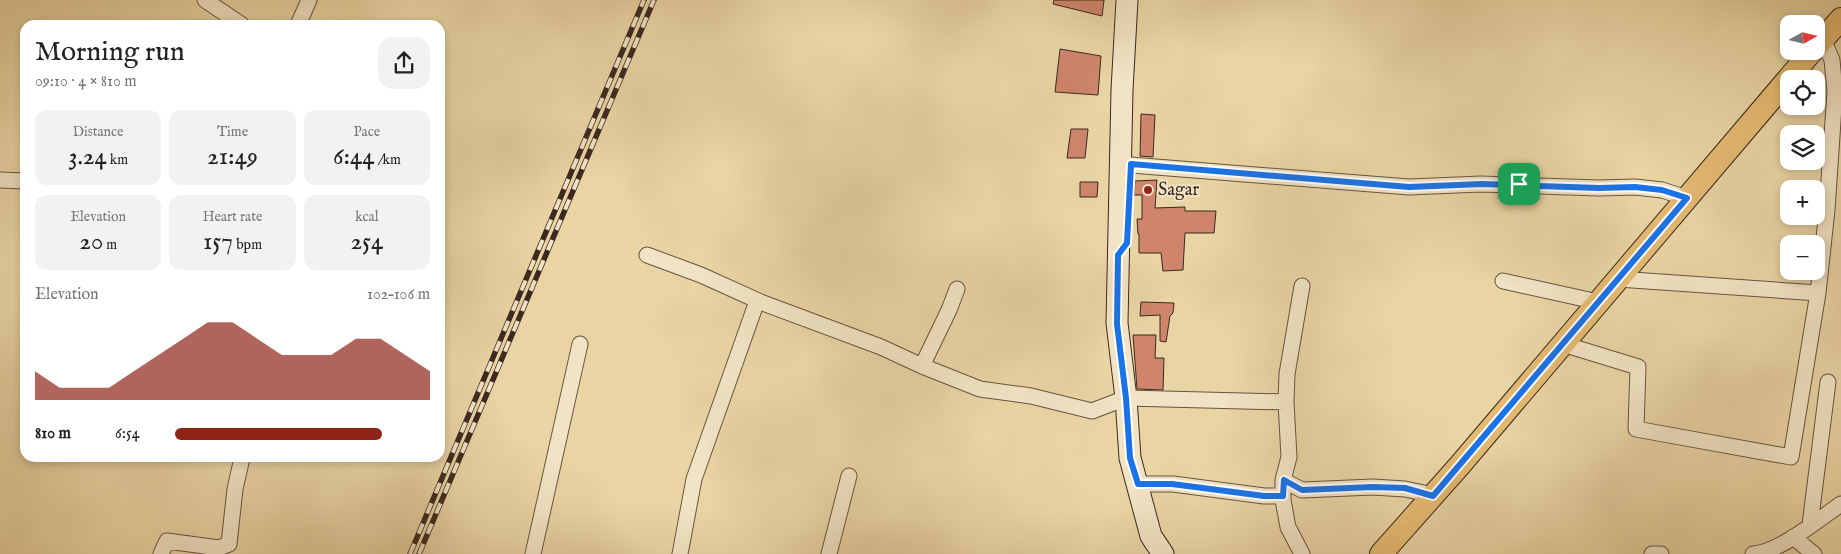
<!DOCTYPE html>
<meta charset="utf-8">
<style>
:root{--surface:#fff;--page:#f2f2f2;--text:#222;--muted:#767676;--accent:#8f2418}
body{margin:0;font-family:"IM FELL English",serif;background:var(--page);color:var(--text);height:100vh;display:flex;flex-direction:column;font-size:19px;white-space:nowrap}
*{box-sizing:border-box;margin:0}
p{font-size:16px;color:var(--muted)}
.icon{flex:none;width:28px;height:28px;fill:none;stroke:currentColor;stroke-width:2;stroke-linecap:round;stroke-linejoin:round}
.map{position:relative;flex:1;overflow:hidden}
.drawer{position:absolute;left:20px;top:20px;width:425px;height:442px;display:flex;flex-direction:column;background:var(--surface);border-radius:15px;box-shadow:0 2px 8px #0003}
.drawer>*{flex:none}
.needle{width:32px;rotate:82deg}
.tools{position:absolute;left:1780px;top:15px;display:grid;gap:10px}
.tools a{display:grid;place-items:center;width:45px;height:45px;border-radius:10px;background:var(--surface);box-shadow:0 2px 8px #0003;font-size:25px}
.pin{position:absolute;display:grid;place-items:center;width:42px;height:42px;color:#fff;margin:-21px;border-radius:10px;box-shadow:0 2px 8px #0006}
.round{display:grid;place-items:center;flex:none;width:52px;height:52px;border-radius:15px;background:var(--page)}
.summary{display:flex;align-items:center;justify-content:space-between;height:85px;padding:0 15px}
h1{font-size:28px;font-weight:600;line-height:38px}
.metrics{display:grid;grid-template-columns:repeat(3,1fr);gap:8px;height:85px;padding:5px 15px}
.metrics div{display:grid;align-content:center;border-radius:12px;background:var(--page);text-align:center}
.metrics b{font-size:25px;font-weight:600}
.metrics small{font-size:14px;font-weight:400}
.metrics p{font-size:14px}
.chart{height:140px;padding:10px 15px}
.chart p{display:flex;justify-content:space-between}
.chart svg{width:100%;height:90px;margin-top:5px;fill:var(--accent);opacity:.7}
ul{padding:0 15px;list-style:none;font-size:16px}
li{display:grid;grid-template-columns:80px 60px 1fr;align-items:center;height:38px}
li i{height:12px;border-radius:6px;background:var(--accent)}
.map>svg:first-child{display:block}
</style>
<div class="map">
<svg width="1841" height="554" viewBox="0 0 1841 554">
<rect width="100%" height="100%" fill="#e9d4a4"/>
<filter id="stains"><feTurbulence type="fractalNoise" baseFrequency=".004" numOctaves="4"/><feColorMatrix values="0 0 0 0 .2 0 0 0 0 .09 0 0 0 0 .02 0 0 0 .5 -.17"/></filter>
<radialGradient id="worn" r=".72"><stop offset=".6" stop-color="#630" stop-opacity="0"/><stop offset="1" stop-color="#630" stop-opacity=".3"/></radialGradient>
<!-- building -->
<path fill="#ce856c" stroke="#3b291f" d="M1054 0H1104L1102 16 1053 4Z
M1060 49 1101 56 1098 95 1055 92Z
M1141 114 1155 115 1153 157 1140 156Z
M1071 129H1088L1085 158H1067Z
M1157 180 1155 208 1185 207V211H1216L1214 233H1185L1183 270 1163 271 1161 253H1139V234H1138L1137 219H1142V195H1134L1135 181Z
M1080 182H1098L1097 197H1080Z
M1141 302 1174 303 1173 313 1170 316 1166 342 1160 341V315L1140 316Z
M1133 335H1156L1155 358H1164L1163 390 1137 389Z"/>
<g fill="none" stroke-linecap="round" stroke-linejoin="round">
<defs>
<path id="minor" d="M205 0 242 25
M298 25 309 0
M1131 165 1409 187 1481 184 1599 188 1635 187 1662 190 1687 198
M0 180 25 181
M647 255 701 275 763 303 881 347 922 366 980 389 1031 396 1092 411 1126 398 1286 402
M1503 281 1598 302
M1818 293 1827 210 1835 91 1832 60 1823 39
M1563 344 1638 367 1636 429 1791 457 1818 293 1618 279
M922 366 949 310 957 289
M1283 480 1302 490 1373 487 1405 489 1433 495
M1138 484H1173L1264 496H1283
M1810 525 1828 382
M1793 537 1814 554
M161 554 167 541 219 548 229 544 235 489 242 458
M533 554 580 344
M680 554 694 479 757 301
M829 554 849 476
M1302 554 1288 527 1283 500V480L1289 457 1286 402 1287 374 1302 286
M1652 554H1661
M1753 554C1780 552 1819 519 1841 504"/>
<path id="secondary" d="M1127 0 1122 90 1117 323 1126 398 1130 458 1151 536 1163 554"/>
<path id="primary" d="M1816 47 1841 19
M1381 554 1460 465 1812 51"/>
</defs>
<!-- minor casing -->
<use href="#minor" stroke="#665440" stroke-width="17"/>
<!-- secondary casing -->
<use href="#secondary" stroke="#3b291f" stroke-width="23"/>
<!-- primary casing -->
<use href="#primary" stroke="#3b291f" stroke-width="24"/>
<!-- minor -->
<use href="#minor" stroke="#f1e3c4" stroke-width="15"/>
<!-- secondary -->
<use href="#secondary" stroke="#f1e3c4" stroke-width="21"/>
<!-- primary -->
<use href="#primary" stroke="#e4ba72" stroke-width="22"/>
<defs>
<path id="rail" d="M410 554 644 0
M419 554 654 0"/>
</defs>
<!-- rail casing -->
<use href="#rail" stroke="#3b291f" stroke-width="5.5"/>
<!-- rail -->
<use href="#rail" stroke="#f1e3c4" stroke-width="4" stroke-dasharray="11" stroke-linecap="butt"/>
</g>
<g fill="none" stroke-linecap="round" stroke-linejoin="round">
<defs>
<path id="route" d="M1131 164 1409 187 1482 184 1599 188 1635 187 1662 190 1687 198 1433 496 1405 488 1373 487 1302 490 1284 480 1283 496H1264L1172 484H1138L1130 458 1126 398 1117 324 1118 255 1127 243Z"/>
</defs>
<!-- route casing -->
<use href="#route" stroke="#fff" stroke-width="10"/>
<!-- route -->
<use href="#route" stroke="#1a73e8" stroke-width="6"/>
</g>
<!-- markers -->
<circle fill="#8f2418" stroke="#f1e3c4" stroke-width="2" cx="1148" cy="190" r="5"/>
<g text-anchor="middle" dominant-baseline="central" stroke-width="4" stroke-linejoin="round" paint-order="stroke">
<!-- poi labels -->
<g font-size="18" fill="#3b291f" stroke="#f1e3c4" text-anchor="start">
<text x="1158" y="190">Sagar</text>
</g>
</g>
<rect width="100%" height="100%" filter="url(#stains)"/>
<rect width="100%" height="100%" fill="url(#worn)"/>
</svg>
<div class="tools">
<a><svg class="needle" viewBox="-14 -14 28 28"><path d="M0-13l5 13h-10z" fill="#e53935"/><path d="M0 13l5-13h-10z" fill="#767676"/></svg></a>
<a><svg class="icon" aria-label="locate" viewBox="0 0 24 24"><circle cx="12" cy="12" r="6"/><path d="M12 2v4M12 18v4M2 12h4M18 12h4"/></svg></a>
<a><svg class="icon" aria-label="layers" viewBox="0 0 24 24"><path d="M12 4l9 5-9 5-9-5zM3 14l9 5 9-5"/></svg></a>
<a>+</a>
<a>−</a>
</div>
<div class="pin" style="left:1519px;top:184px;background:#1e9e55"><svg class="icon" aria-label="arrive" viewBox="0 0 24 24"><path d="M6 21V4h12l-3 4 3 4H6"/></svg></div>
<section class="drawer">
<div class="summary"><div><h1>Morning run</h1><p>09:10 · 4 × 810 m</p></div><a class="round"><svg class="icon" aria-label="share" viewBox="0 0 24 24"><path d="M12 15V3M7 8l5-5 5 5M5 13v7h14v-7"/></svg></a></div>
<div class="metrics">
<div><p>Distance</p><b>3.24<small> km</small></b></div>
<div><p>Time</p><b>21:49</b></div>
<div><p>Pace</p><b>6:44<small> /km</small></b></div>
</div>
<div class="metrics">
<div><p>Elevation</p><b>20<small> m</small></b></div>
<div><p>Heart rate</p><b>157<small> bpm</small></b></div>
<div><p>kcal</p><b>254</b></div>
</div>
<div class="chart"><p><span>Elevation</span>102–106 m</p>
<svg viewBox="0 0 160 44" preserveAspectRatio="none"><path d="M0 44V30L10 38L20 38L30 38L40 30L50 22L60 14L70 6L80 6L90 14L100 22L110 22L120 22L130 14L140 14L150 22L160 30V44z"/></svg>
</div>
<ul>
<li><b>810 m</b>6:54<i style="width:81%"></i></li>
</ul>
</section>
</div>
